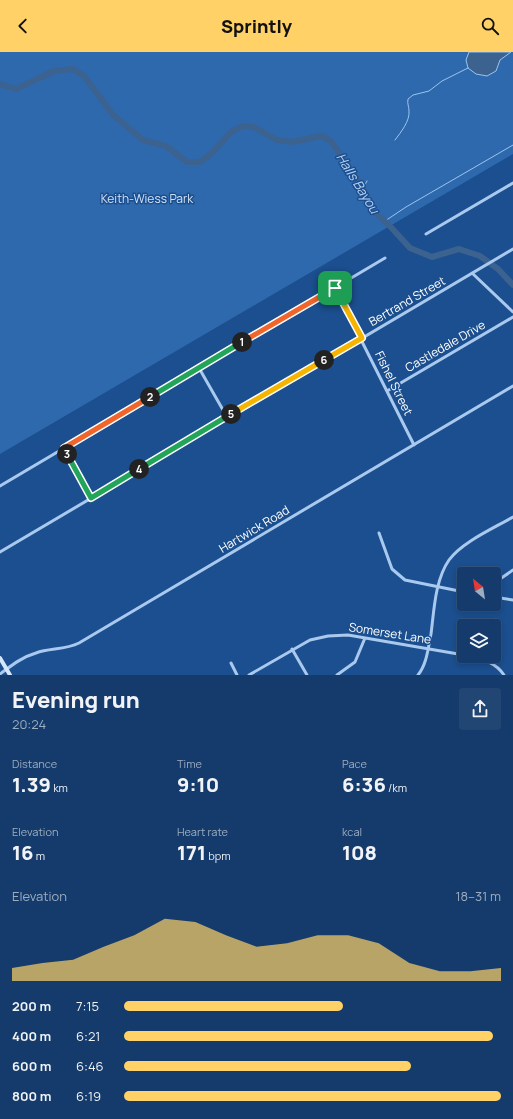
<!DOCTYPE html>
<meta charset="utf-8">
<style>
:root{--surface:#143b6b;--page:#214673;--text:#f1f3f6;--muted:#9dadc1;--line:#33557e;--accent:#ffd166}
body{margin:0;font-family:Manrope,sans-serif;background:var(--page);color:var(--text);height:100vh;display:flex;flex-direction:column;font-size:15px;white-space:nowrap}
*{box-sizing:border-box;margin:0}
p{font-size:13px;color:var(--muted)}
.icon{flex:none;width:22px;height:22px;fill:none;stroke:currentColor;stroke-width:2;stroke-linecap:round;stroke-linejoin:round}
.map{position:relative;height:623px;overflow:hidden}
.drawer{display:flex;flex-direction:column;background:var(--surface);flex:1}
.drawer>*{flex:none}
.needle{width:26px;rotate:330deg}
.tools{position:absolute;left:457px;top:515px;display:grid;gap:8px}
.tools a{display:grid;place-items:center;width:44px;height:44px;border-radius:4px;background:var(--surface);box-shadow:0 2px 6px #0003,0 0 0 1px var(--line);font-size:20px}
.pin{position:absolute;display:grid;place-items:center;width:34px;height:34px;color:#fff;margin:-17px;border-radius:8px;box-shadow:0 2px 6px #0006}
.km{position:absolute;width:20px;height:20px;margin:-10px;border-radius:50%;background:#222;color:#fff;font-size:11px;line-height:20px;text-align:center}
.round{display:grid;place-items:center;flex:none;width:42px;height:42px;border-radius:4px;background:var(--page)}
.summary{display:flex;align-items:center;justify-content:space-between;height:68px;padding:0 12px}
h1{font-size:22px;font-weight:800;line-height:30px}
.stats{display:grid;grid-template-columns:repeat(3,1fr);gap:6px;height:68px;padding:4px 12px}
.stats div{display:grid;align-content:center}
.stats b{font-size:20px;font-weight:800}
.stats small{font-size:11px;font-weight:400}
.stats p{font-size:11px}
.chart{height:112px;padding:8px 12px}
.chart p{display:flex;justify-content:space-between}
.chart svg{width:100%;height:72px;margin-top:4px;fill:var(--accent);opacity:.7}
ul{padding:0 12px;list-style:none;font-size:13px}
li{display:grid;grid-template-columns:64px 48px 1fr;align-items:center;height:30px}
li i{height:10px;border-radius:5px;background:var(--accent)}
header{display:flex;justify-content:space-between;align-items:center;height:52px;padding:0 12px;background:var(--accent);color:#111;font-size:18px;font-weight:800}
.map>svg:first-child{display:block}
</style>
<header><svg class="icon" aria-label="back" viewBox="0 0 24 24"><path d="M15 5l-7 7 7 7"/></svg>Sprintly<svg class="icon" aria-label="search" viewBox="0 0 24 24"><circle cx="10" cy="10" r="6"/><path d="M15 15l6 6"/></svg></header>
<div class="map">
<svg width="513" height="623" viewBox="0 0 513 623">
<rect width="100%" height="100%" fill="#1b4f8f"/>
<!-- green -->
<path fill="#2e69ad" d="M0 0H513V102L0 402Z"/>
<!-- water -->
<path fill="#3c6290" stroke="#9cc4f0" d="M469 0H511L500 8 496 19 487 24 476 22 468 16 466 8Z"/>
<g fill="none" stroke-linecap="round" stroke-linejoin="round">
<!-- stream -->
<path stroke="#9cc4f0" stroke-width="1" d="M395 88C401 80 410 69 409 59 409 54 407 52 408 47L413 43 429 39 442 29 468 16
M363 136 367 129
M385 169 406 155 513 93"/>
<!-- river -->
<path stroke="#3c6290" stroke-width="6" d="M0 32 16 37 54 19 73 17 85 25 113 63 143 88 166 94 187 110H200L212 101 231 80 243 74 254 75 277 88 292 90 321 84 331 89 363 136 372 158 388 172 410 196 432 205 459 197 480 204 498 217 513 233"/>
<!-- street -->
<path stroke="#a9c9ee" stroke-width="3" d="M426 182 513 131
M472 221 513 260
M335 236 414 393
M199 316 227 365
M387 339 513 265
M64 396 91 446
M0 434 385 206
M379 481 392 517 405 528 464 540
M0 500 513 197
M494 538 500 527 513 518
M494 545 513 548
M292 597 307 623
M470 604C483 607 496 611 504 623
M231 611 237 623
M0 622C11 614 22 605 36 601 50 596 65 598 79 591L513 334
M249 623 310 588 328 584 348 583 464 603
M337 623 355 610 365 586
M418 623C427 612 428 596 431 582 434 559 435 528 449 508 462 490 494 476 513 465"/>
<!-- secondary -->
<path stroke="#d6e6fa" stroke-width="4" d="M0 606 10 623"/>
</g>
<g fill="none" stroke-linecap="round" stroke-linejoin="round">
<defs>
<path id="split-1" d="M242 290 335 236"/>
<path id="split-2" d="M150 345 242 290"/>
<path id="split-3" d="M67 402 64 396 150 345"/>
<path id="split-4" d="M67 402 91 446 139 417"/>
<path id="split-5" d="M139 417 231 362"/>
<path id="split-6" d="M231 362 324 308"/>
<path id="split-7" d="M324 308 362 286 335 236"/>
</defs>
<!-- split-1 casing -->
<use href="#split-1" stroke="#fff" stroke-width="8"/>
<!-- split-2 casing -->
<use href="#split-2" stroke="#fff" stroke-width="8"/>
<!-- split-3 casing -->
<use href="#split-3" stroke="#fff" stroke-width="8"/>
<!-- split-4 casing -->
<use href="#split-4" stroke="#fff" stroke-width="8"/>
<!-- split-5 casing -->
<use href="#split-5" stroke="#fff" stroke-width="8"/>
<!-- split-6 casing -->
<use href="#split-6" stroke="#fff" stroke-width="8"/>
<!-- split-7 casing -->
<use href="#split-7" stroke="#fff" stroke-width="8"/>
<!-- split-1 -->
<use href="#split-1" stroke="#f0652b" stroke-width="5"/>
<!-- split-2 -->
<use href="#split-2" stroke="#22a559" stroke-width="5"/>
<!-- split-3 -->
<use href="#split-3" stroke="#f0652b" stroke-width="5"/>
<!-- split-4 -->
<use href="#split-4" stroke="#22a559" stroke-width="5"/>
<!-- split-5 -->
<use href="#split-5" stroke="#22a559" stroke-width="5"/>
<!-- split-6 -->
<use href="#split-6" stroke="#f5b400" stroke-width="5"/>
<!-- split-7 -->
<use href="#split-7" stroke="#f5b400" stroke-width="5"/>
</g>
<g text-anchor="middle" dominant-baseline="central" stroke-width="3" stroke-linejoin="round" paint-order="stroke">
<!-- park labels -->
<g font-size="12" fill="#cfe3fa" stroke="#1b4f8f">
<text x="147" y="146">Keith-Wiess Park</text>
</g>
<!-- street labels -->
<g font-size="12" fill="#fff" stroke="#1b4f8f">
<text transform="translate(407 249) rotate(-30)">Bertrand Street</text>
<text transform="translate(445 294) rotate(-30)">Castledale Drive</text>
<text transform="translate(394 331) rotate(64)">Fishel Street</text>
<text transform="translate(254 477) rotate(-31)">Hartwick Road</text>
<text transform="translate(390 581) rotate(9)">Somerset Lane</text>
</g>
<!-- water labels -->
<g font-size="13" font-style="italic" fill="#b5d3f5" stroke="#1b4f8f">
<text transform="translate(358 131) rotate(58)">Halls Bayou</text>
</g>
</g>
</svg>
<div class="tools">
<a><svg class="needle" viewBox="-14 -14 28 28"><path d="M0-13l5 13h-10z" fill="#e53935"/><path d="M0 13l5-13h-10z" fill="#9dadc1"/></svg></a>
<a><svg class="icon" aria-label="layers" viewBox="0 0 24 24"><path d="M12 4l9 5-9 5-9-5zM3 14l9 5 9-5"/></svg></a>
</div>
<div class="pin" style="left:335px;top:236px;background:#1e9e55"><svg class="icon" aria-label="arrive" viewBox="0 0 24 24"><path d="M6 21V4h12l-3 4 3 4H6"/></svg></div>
<b class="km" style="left:242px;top:290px">1</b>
<b class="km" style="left:150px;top:345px">2</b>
<b class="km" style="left:67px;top:402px">3</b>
<b class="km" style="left:139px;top:417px">4</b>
<b class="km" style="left:231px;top:362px">5</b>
<b class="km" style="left:324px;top:308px">6</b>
</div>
<section class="drawer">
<div class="summary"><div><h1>Evening run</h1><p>20:24</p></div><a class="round"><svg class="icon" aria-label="share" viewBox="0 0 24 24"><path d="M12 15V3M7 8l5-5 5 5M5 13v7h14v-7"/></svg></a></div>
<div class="stats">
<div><p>Distance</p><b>1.39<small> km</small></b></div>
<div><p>Time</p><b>9:10</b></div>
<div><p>Pace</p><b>6:36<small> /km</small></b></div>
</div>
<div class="stats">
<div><p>Elevation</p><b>16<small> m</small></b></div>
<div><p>Heart rate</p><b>171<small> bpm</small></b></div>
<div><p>kcal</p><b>108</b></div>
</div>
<div class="chart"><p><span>Elevation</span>18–31 m</p>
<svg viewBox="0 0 160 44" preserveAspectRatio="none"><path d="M0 44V36L10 33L20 31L30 23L40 16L50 6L60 8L70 16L80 23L90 21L100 16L110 16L120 21L130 33L140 38L150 38L160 36V44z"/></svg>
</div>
<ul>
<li><b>200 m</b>7:15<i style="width:58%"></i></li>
<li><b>400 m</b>6:21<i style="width:98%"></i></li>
<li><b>600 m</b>6:46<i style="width:76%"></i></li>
<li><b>800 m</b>6:19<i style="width:100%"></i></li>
</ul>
</section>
